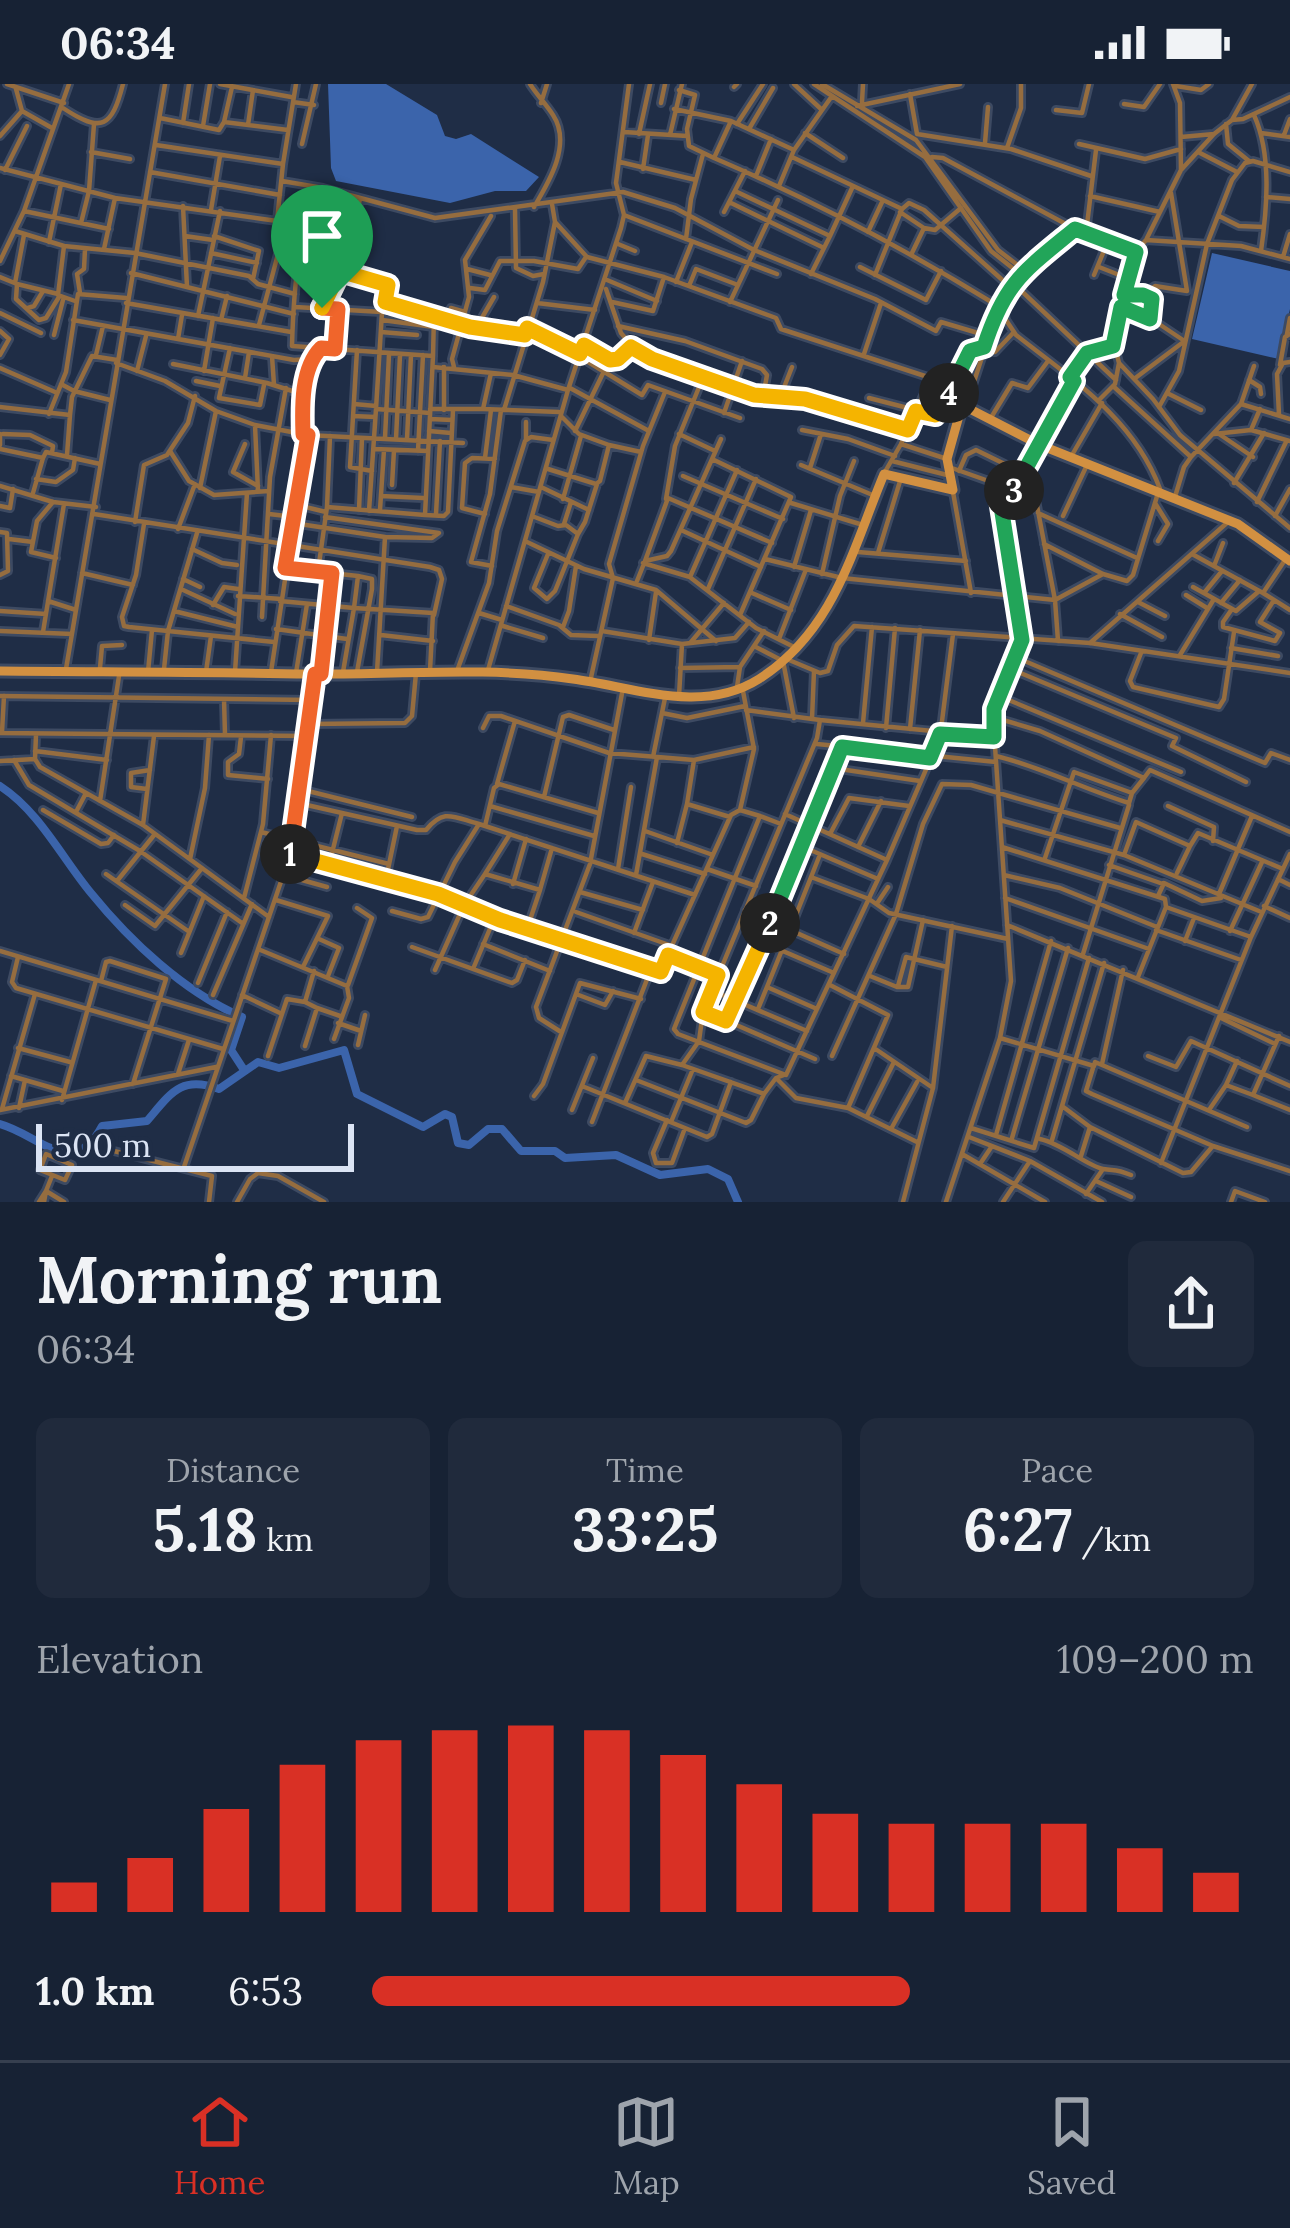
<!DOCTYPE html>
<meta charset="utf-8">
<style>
:root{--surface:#172234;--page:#202a3c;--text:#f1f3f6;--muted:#9ea4ac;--line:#363f4f;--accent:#d93025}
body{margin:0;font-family:Lora,serif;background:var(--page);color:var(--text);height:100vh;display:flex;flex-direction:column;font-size:45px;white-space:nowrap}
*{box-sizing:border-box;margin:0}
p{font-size:39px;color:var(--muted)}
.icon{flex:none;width:66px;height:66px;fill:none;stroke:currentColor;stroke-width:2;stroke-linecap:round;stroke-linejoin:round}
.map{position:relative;height:1118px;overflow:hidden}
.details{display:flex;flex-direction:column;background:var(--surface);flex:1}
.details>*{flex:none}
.scale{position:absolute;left:36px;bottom:30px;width:318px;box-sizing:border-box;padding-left:12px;border:6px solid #dbe4f4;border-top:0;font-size:33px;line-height:42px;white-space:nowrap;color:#dbe4f4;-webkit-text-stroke:9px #1f2d46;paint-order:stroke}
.pin{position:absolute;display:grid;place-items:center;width:102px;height:102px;color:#fff;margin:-123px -51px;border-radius:50% 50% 50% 0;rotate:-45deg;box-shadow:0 0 12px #0007}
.pin .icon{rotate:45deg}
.km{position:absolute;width:60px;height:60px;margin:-30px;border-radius:50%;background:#222;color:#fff;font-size:33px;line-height:60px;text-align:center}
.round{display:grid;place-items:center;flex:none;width:126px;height:126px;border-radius:18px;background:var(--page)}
.headline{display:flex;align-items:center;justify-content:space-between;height:204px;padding:0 36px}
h1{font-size:66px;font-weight:700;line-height:90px}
.stats{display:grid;grid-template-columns:repeat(3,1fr);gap:18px;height:204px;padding:12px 36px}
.stats div{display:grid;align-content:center;border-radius:18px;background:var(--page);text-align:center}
.stats b{font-size:60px;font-weight:700}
.stats small{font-size:33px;font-weight:400}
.stats p{font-size:33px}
.chart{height:336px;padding:24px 36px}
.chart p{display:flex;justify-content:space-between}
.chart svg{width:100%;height:216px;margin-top:12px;stroke:var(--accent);stroke-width:6}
ul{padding:0 36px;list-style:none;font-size:39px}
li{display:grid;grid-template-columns:192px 144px 1fr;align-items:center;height:90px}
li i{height:30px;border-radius:15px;background:var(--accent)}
.status{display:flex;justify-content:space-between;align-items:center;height:84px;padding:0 60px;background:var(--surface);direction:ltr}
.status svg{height:33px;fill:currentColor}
.tabs{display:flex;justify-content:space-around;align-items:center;height:168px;border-top:3px solid var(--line);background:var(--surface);font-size:33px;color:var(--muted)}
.tabs a{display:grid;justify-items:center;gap:6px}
.tabs .on{color:var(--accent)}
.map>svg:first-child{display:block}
</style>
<div class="status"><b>06:34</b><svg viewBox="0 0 49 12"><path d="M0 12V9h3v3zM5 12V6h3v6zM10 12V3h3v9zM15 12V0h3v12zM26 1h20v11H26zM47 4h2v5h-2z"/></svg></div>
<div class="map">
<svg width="1290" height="1118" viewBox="0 0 1290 1118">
<rect width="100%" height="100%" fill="#1f2d46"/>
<!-- water -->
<path fill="#3b64ab" d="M328 0H386L437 31 445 52 456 55 471 50 539 93 526 107H495L450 119 336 97 331 84Z
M1212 169 1290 187V225L1279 275 1192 255Z"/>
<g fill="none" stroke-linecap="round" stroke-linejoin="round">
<!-- river -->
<path stroke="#3b64ab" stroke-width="8" d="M0 702C39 727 62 774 91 809 130 857 184 908 242 933L231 966 244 986
M0 1040C38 1050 73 1097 102 1042L147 1037C171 1009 181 991 219 1005L258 978 279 984 344 966 357 1010 423 1043 445 1030 452 1033 458 1059 469 1061 488 1045H502L521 1067H555L565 1074 616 1071 660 1091 708 1085 728 1095 738 1118"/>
<defs>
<path id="street" d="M7 0 64 19
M220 0 291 13
M530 0C537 11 546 20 553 31 572 60 549 98 534 123
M794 0 821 25
M814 0 925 73 991 167 1020 190
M822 0 916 56 998 166 1024 186
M1173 0 1180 19 1181 86
M1176 2 1201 6 1209 0
M232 3 224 38 288 46
M734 3 737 0
M16 5 22 27
M679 6 695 11 687 45 689 62 714 74
M910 10 917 50
M293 18 314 21
M862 18 863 0
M541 19 547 0
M661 19 665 0
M1124 20 1144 23 1160 0
M857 22 960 0
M63 24C102 50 112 43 123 0
M674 25 731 37 794 66 779 102
M1056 26 1082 29 1089 0
M1254 31C1272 71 1267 125 1261 167
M160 34 219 46 224 38
M1232 36 1252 0
M731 37 714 74C812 116 907 166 998 222
M183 39 189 0
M737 40 763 0
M1226 40 1228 60 1249 77
M248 41 253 6
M203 42 210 0
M749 45 773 4
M624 48 687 52
M805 49 843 74
M1261 49 1290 53
M639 50 650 0
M917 50 1011 65 1091 92
M670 51 682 0
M1284 51 1290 35
M0 52 22 27 52 44
M1181 53 1214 50
M985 59 988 23
M302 60 316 0
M1079 60 1145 75 1181 65
M1007 64 1021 24V0
M794 66 832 12
M91 68 130 75
M1200 69 1237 88
M792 73 902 125 875 191
M932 73 943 74 1075 145 1136 168 1146 156 1241 162 1290 175
M620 78 696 96
M283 80 296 0
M0 84 115 114 277 137 283 80 156 61
M643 85 648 51
M5 86 27 42
M150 88 280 111
M756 92 771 55
M282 97 323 104 435 134 623 108 675 124 754 166 875 215 936 247 941 238 988 252
M735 107 830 152 853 102
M1090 112 1160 128
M1266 113 1290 115
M729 118 824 164
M552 120 555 138 587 173 664 193 776 234 781 245 931 294 901 360
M183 122 187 203
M515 125 516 184 533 192 544 190
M902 125 909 119 924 126 1008 201
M211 126 220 72
M24 127 109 145
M724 128 745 87
M900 128 924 144 911 171
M624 131 777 190
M1219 132 1239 142 1264 143
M81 139 89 107 94 40
M924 144 935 146 961 124
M15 147 64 162 58 211 75 217
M868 148 883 116
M1086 149 1096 66
M185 152 213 156
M214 152 259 167 253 195
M316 152 319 143 328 140 334 129 356 132
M1147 154 1181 86 1214 50 1232 36 1243 35 1290 13
M686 155 691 115 703 70
M328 156 351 161
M49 158 61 100
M618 160 635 167
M64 162 135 169 249 192 258 200 295 210
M104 165 115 114
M1136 168 1113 255 1119 279 1153 315 1180 351 1290 444
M211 169 257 179
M1283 173 1290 150
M0 177 24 127 69 0
M298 182 319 185 328 156 303 151C295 187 293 225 292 262L433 272 425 431 327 423 318 487
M860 183 926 216 941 187
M1099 183 1127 194
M467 185 490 191
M340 187 388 201 382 228
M131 189 294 230
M811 190 830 152
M1094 191 1108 157
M0 193 17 200 16 215 39 236 46 234 59 213
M607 196 657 217
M676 198 692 158
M15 199 24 151
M1013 199 1116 296
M17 200 58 210
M689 202 696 185 738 201
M470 204 485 206 500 177H534L578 185 586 173
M606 205 621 249 639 270 754 311 805 315 906 346
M80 209 77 190 84 185 85 165
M1124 211 1140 212 1155 202 1187 207 1171 109
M1001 215 1006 236 1016 251C1072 295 1134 335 1160 405
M385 218 434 231 433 272
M612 218 653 227 664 193
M730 218 778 116
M126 219 291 248
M537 219 595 226
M295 223 382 228 376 325 430 329
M1122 223 1150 234 1154 219 1143 211
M28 224 34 222 43 207
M322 224 349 172 360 114
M465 228 451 224 447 233 470 243 525 251
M0 229 41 249
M198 232 220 127
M1150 234 1183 256
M73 236 294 276 311 275
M221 236 227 212
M382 236 434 243
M259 241 281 159 283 149 277 137
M618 242 685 257 762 285 767 291 763 313
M476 244 494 213
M527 244 580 270
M0 247 9 255 0 271
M381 248 417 251
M1287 250 1290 234
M54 251 63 216
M178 255 182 231
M584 261 610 276
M230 264 219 314 260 321 264 301
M335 265 338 225
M357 266 350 383 372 387
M864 270 881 219
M96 271 103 242
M272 272 274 301
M580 273 642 311 648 301 740 334
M116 279 165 297 216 327 255 341 307 351 463 359
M173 280 267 299 305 311
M1280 281 1285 253 1290 250
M433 283 513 291 568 306
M454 283 452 275 469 213 465 176 491 132
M0 284 55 308
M137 287 146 252
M204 287 213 234
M491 289 483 325 559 328
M1069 293 1087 269 1111 262
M245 294 249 268
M931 294 953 301
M1134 295 1182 259
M1249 296 1260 303 1261 310
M196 297 220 302
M61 300 74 307 110 316
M1113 302 1191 373 1241 320 1254 282
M570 304 649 347
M1169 310 1201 326
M781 311 792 283
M869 314 935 331 972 265 995 268 1014 248
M1100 315 1115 300 1119 279
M354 320 376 322
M1241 320 1290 335
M962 321 969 313 1001 215 1020 190 1075 145
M0 323 70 331 72 313 92 272 117 276
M1159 323 1179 287 1207 160 1232 96 1245 79 1253 77 1290 88
M430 325H483
M444 326V283
M504 326 543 198 555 138
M724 329 742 277
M49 330 66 288 78 210 126 214
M1279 331 1277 290 1283 279 1290 278
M353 332 375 333
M992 332 1012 299 1028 304 1048 277
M430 335 452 336
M255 341 258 407
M802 346 848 355 895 372
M1251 346 1260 325
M429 347 451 349
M575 347 608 279 631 263
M0 350V361
M3 350 30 351 53 362 52 369
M303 350 310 280 321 264
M679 350 715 367
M1214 350 1251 346 1290 357
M1219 350 1253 373
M385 354 389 270
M396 355 400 271
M407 355 411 271
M526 355V338
M245 360 233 388 258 402
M609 361 641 368
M0 365 43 374 46 368 100 380
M374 365 428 367
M170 367 189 397 214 411 269 407
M418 367 423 271
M67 371 70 331
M1072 371 1102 319
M485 374 491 326
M712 375 791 413 740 531
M892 377 951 392
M801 381 875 412
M949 383 1014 406 1073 299
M810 384 821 350
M548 385 596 400 600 397 609 361 579 350 561 332
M1030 385 1055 516 1058 557
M886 386 901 360 947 375
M959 387 966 371 976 366 1025 390
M683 392 783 435
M36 395 56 398 73 386 75 374
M1234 399 1264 349
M392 401 394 366
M0 402 53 418 96 423
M511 403 539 408
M541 403 589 426
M200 404 216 327
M953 408 971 509
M33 409 43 374
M381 412 423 414
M563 415 581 352
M666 415 675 362 704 291
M1174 416 1184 383 1191 373
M53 418 37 437 31 468 56 474
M1257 418 1286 358
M791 419 863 441
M1155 419 1168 440 1158 457
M297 421 326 428
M0 422 10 424 13 405
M327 423 330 352
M359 426 362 354
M380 426 384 366
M369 427 376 325
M1038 429 1137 474
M94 430 430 483 439 486 442 495 434 531
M269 430 294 433
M436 430 440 357
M485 430 462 424 465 379 472 374 495 375
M425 431 444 432 448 428 453 326
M532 432 558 442 566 441 578 450 555 507 547 515 534 504 548 470
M1063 432 1086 383
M1275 432 1290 405
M325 433 439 449 432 454 385 453
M135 438 144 381 167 371 188 339 195 312
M293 439 385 453 377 588
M144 440 136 491 122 533 124 542 129 543 168 547 197 449
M564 440 571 418
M178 445 195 400
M681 446 761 483
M0 448 7 449 8 487 0 491
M578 450 585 438 597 400
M9 455 33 458
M527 458 584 485 656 506 716 557
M1044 460 1103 490 1127 497 1133 491 1158 409
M192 465 222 479 237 481
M858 468 966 477
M878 469 901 394
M1192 470 1263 509 1285 476
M765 475 842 494 1055 516 1103 490
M645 477 668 414 772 459
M643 479 690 493 737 386
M492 482 471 478 490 410 501 326
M1214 482 1223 459
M794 483 811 426
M82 489 133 501
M822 490 840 412 854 377
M691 494 756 544 796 564
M183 495 200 503
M637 497 645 477 667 472 671 467 721 355
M1193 503 1236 527 1258 508
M181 505 235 530
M708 505 756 395
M752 509 791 526
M1204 509 1222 487
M1263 509 1290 526
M1186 511 1207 524
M238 512 281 515
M48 517 76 526
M280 517 354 524 358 492 285 484
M1138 518 1165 532
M1221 519 1240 496
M213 521 224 503 238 505
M506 522 559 541 571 551 598 552
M1232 525 1223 538V543L1275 557 1280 549 1260 538 1274 516
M0 527 46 530
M174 527 238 543
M479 529 502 536
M1120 530 1162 553
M262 533 270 393 286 304
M503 542 543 554
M563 543 569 527 576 482
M276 545 347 555
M0 547 72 550
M602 547 682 560 735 554 749 538
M43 548 64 420
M381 551 433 557
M779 555 805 488
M649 556 656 508
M691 558 724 519
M1090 559 1228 438
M754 562 783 577 794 634
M1231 564 1278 572
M1141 569 1130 597 1133 603 1219 623 1224 615 1234 548
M1180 571 1214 515
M1015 573 1265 679 1271 669 1290 676
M789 576 820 589 828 587 837 561 854 542 1090 559 1290 589
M100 584 102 562 122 561
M680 584 740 583
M66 585 165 0
M164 585 168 547 274 558
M1011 585 1176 654 1172 662 1246 698
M488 586 568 306 621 144 624 131 616 99 629 0
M457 587 489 499 497 447 525 357 531 353 553 356
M148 588 152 546
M206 588 211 552
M235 588 247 409
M271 588 307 351
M343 588 354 524 433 529 430 587
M357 588 372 505V495L358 492
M296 589 307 520
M321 589 332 489
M590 598 613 494 609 480 643 362 665 308
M737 603 740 583 764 547
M0 612 311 616
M679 612 682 560
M999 612 1181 688
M224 615 225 651
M746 626 820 636 817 654 703 928 699 957 682 981 764 1010 776 994 784 991
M662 629 687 634 745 622
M993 633 1040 647 1144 694 1150 686 1290 748
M812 635 814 587
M820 636 994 653
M863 639 872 543
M308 640 405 639 412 632 416 589
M483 644 489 632H501L609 669 694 676 754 663
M886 644 895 544
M910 645 920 546
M2 648 4 612
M0 649 307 652
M36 651 35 675 40 683 143 741 269 833
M241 653 239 670 228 678V691L268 695
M817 660 996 678
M35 667 107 676
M996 672C1042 683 1083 705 1129 719L1132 709 1144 694
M653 673 665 614
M14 676 29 701 140 767 242 839
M694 676 687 720 730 733
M0 677 35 675
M833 684 920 697
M497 700 515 637
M147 705 131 703V689L150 686
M300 705 412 733
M544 713 563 633 569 631 614 646
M100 717 119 592
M298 719 417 746H426C444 724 453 733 479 740
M490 722 594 752
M1168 722 1214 743 1213 757
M43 726 101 760 108 759 114 751
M740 726 760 732 674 945 678 950 786 991 887 776 940 653 953 550
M76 728 86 709
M785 730 887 776
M760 732 781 740
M1000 736 1124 771 1259 827
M143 741 154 652
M485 742 494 704 499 700 598 729
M645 747 713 771
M261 748 389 780
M830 750 849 714 909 722
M677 759 687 720
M801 762 878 795
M858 763 881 717
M1002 763 1165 815 1166 823 1251 853
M642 770 705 790
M290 771 438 810 500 836 660 888 731 731 740 726 754 665 742 602
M1124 771 1136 738 1190 762 1198 749 1283 785
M1045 774 1074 688 1132 709
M190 775 205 704 209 651
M329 781 342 729
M1109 781 1163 800
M618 785 631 703
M707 785 756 802
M1177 789 1190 762
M106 790 188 847
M485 790 510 750
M284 791 327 803
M636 791 657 673
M1004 791 1060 804 1157 843
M811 793 869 815 889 829 1008 855
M386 795 397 742
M1278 795 1290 801
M117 797 155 750
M513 800 526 755
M580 808 643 826
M1219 810 1252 732
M1158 812 1164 799 1202 817 1221 814
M244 814 263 740 271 651
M1005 814 1149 865
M276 816 328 832 303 883
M878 818 888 803
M125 821 155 842 202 784
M1264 822 1290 834
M745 826 844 870
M392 827 421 835 428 833 455 778 479 740 695 811
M576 828 672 862
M1007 841 1290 958
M527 845 540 806
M790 846 819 773
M1156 846 1241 876
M1230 847 1262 778
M634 849 653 798
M319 855 339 864 328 892
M1185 857 1194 834
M762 858 834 889
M483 860 550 887
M412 863 512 899 517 896 525 876
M258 865 347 902 349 914 334 955
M0 867 233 937
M181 869 204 812
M669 870 718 891
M1083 870 1129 721
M18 873 12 898 16 904 223 965
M473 885 494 835
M435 886 464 821 485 790 540 806 552 764
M314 887 305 918 317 924
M870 892 897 903H908L923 836
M1138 893 1166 823
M101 897 106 878 110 877 166 895 133 1000
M198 899 227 828
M348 901 372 834 357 824
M830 901 888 931 848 1024
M898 902 906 873 947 883
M767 903 817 925
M713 907 807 947
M576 910 605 921 613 907
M213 911 252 820
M242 911 280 929
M758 925 782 866
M703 928 726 937 841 663
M1221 934 1275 960
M727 937 815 975
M338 939 361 947
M561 948 539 934 536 923 590 780 623 604
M1000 954 1094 982 1095 978 1247 1043
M358 961 365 931
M305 962 317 924 340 932
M18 964 70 978
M874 964 933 1004
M268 972 287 915 305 918
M832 972 896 830 923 740 942 700 971 701 1120 744
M1148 972 1176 983 1191 957 1290 1002
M1237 977 1226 1001 1253 1011 1279 952
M1102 980 1123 886
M1093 984 1086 1007 1092 1010 1213 1062 1290 1087
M178 990 189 956
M11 992 63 1007
M636 996 746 1039 751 1036 764 1010
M778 996 796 1014 848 1024 917 1058
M582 1002 707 1053 712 1050 731 998
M1253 1011 1290 1026
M534 1012 543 1000 580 899 641 915
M62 1016 96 896
M625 1019 646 972 682 981
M1062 1022 1090 1043
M19 1024 25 996
M2 1025 35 910
M0 1026 216 983
M572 1026 593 974
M1209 1026 1226 1001
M867 1032 894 978
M667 1036 653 1069 656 1079H672L685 1044
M592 1038 651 885
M671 1038 693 985
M971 1044 1034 1064 1089 874
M891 1045 917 998
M996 1051 1051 857
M969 1053 1030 1077 1102 1118
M1012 1054 1068 864
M1040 1055C1063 1060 1087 1082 1103 1085 1115 1087 1115 1084 1131 1091
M1052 1056 1104 879
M110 1066 212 1092 209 1118
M46 1070 72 1081 65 1096 40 1086Z
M962 1070 1045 1118
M1081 1072 1090 1043 1183 1089 1191 1088 1212 1063
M1161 1079 1251 853 1290 770
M980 1080 992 1062
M184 1083 290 771 315 590
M52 1092 46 1107 64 1118
M1096 1097 1131 1113
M1086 1110 1103 1085
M39 1118 46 1107 44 1118
M237 1118 250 1095 258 1089 278 1092 324 1118
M903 1118 933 1004 952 842
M946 1118 1000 954 1011 897 993 633 1022 556 998 403
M1003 1118 1030 1077
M1231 1118 1235 1107 1265 1118"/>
<path id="secondary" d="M0 587C103 588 206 588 309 590 398 591 485 582 573 595 634 603 702 631 759 595 834 547 852 467 884 390L953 406 947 375 962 321 1040 361 1238 440 1290 477"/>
</defs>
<!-- street casing -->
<use href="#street" stroke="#3d4a62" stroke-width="10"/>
<!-- secondary casing -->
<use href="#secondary" stroke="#3d4a62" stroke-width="15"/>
<!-- street -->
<use href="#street" stroke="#966d3f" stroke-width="4.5"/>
<!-- secondary -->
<use href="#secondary" stroke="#d29041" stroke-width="9"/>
</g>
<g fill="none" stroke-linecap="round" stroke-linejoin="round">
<defs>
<path id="split-1" d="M290 770 315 590H321L332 489 285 484 308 351 303 350C302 323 301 284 321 264L335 265 338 225 322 224"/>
<path id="split-2" d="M290 770 438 810 500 836 661 888 668 871 718 891 703 928 726 937 770 839"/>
<path id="split-3" d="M770 839 842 663 930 674 940 650 994 653V625L1022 556 998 403 1014 406"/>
<path id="split-4" d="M949 309 970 267 984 263C1005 198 1024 187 1075 145L1136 168 1124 211H1143L1152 215 1150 235 1121 223 1113 262 1087 269 1070 293 1074 297 1014 406"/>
<path id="split-5" d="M322 224 340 187 388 201 385 218 470 243 525 251 527 244 580 270 584 261 610 276 618 275 631 263 652 275 754 311 805 315 908 346 916 327 935 331 949 309"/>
</defs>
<!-- split-1 casing -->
<use href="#split-1" stroke="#fff" stroke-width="24"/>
<!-- split-2 casing -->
<use href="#split-2" stroke="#fff" stroke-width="24"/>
<!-- split-3 casing -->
<use href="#split-3" stroke="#fff" stroke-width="24"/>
<!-- split-4 casing -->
<use href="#split-4" stroke="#fff" stroke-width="24"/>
<!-- split-5 casing -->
<use href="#split-5" stroke="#fff" stroke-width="24"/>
<!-- split-1 -->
<use href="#split-1" stroke="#f0652b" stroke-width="15"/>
<!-- split-2 -->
<use href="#split-2" stroke="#f5b400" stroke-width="15"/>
<!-- split-3 -->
<use href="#split-3" stroke="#22a559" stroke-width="15"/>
<!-- split-4 -->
<use href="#split-4" stroke="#22a559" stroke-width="15"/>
<!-- split-5 -->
<use href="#split-5" stroke="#f5b400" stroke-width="15"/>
</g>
</svg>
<div class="scale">500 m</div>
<div class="pin" style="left:322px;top:224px;background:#1e9e55"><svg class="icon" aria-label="arrive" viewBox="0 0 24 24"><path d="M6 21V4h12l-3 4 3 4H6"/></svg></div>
<b class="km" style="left:290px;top:770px">1</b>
<b class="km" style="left:770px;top:839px">2</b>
<b class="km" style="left:1014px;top:406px">3</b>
<b class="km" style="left:949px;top:309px">4</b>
</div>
<section class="details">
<div class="headline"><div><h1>Morning run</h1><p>06:34</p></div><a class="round"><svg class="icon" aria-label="share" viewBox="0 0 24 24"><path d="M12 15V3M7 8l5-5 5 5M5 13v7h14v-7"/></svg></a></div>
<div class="stats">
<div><p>Distance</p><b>5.18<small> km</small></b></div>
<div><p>Time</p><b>33:25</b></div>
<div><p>Pace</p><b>6:27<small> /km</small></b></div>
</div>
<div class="chart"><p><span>Elevation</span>109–200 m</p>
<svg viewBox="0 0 160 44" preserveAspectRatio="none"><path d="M5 44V38M15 44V33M25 44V23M35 44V14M45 44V9M55 44V7M65 44V6M75 44V7M85 44V12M95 44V18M105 44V24M115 44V26M125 44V26M135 44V26M145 44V31M155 44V36"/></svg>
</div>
<ul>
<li><b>1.0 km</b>6:53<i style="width:61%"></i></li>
</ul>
</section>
<nav class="tabs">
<a class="on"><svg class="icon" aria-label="home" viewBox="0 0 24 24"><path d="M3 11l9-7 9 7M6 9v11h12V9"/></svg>Home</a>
<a><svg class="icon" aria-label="map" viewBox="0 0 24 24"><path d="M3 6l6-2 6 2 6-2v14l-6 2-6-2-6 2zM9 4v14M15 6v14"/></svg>Map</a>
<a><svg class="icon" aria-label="saved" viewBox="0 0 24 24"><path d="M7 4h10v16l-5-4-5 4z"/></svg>Saved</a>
</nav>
